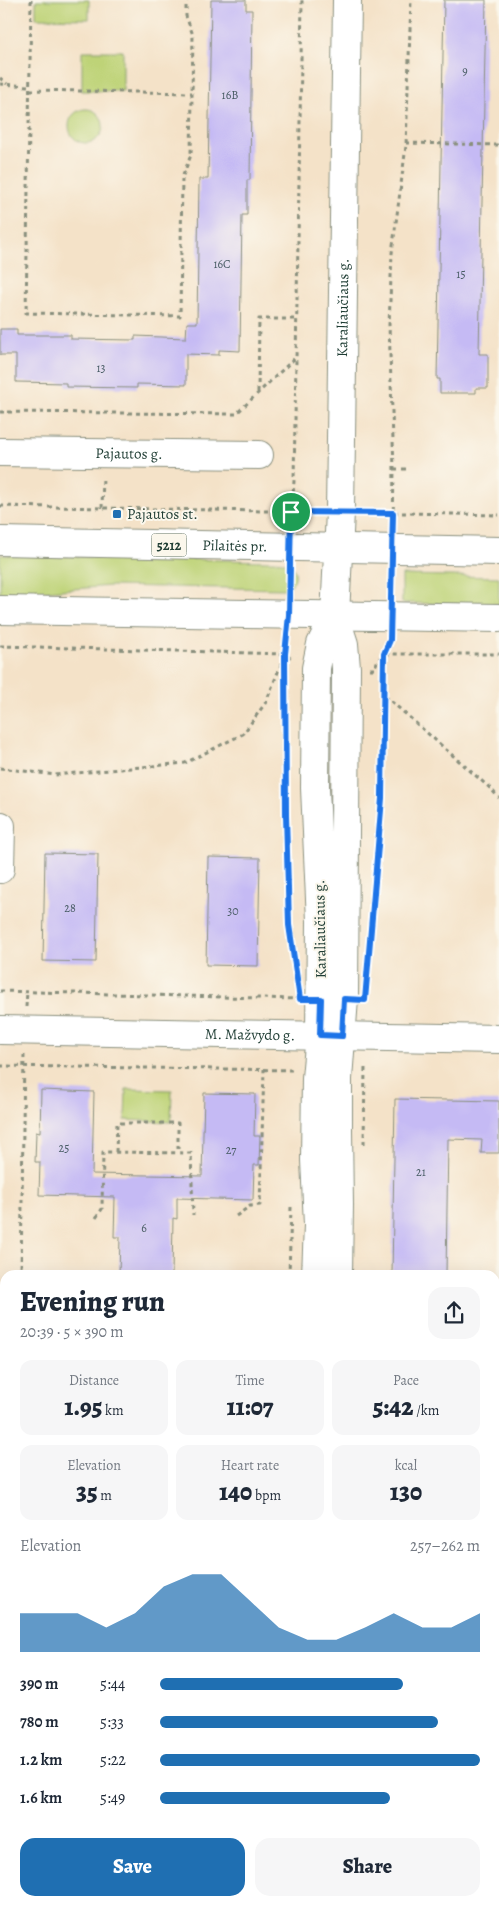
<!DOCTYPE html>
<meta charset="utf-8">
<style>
:root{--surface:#fff;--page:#f6f6f7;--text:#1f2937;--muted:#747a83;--accent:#1f6fb2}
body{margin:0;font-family:Alegreya,serif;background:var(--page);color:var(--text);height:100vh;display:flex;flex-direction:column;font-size:19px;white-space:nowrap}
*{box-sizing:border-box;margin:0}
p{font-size:16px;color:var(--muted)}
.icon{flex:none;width:28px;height:28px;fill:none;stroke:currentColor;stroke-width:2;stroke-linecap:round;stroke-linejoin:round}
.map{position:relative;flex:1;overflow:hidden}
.sheet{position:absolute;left:0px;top:1270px;width:500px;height:636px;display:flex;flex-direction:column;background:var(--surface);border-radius:15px 15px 0 0;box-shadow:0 5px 20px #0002}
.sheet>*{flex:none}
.pin{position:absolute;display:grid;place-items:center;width:42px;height:42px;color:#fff;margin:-21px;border:2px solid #fff;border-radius:50%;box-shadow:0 1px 5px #0007}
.round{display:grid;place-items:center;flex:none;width:52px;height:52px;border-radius:15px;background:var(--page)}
.overview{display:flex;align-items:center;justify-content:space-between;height:85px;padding:0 20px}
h1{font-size:28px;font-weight:800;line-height:38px}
.figures{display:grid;grid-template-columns:repeat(3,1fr);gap:8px;height:85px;padding:5px 20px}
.figures div{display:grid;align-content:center;border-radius:12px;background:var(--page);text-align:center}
.figures b{font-size:25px;font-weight:800}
.figures small{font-size:14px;font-weight:400}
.figures p{font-size:14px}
.chart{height:140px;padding:10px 20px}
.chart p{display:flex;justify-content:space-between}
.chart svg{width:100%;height:90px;margin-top:5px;fill:var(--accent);opacity:.7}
.action{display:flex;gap:10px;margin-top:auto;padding:10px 20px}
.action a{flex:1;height:58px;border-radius:15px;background:var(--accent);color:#fff;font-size:20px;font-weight:800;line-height:58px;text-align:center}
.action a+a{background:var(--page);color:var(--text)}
ul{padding:0 20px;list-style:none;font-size:16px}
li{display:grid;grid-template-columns:80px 60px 1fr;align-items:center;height:38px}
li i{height:12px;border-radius:6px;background:var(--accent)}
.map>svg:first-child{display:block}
</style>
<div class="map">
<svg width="499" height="1906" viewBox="0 0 499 1906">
<rect width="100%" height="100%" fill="#fbf7ec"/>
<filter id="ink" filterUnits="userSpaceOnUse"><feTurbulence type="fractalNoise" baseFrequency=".02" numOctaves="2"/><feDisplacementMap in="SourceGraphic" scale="10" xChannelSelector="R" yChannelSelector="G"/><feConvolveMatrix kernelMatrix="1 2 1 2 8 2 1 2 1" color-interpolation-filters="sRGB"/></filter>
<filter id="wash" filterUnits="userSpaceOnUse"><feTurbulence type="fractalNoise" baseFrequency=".0096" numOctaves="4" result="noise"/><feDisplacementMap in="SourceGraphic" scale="20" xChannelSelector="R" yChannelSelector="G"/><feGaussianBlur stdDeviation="1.12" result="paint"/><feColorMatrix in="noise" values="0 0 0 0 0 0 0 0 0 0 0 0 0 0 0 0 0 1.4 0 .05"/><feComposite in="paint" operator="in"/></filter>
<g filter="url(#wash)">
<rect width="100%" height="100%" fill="#f4e2c8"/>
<!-- green -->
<path fill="#bed377" stroke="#6e8856" d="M36 0H89V19L36 18Z
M82 51H123V91H82Z
M69 126a17 17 0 1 1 34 0a17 17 0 1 1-34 0Z
M0 555 268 561C274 561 283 561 288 564 300 570 296 584 286 589L110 586 0 595Z
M402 575 499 577V605L402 603Z
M126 1089 172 1090 171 1122 125 1120Z
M499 1290V1511L495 1514V1295Z
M495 1707 499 1712V1746L495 1742Z"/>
<!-- forest -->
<path fill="#96b568" stroke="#5a794e" d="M5 1379V1558L2 1641H0V1380Z"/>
<g id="blocks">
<!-- building -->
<path fill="#c5baf4" d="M211 0H246V10H252L250 180H247V215H242L240 351 219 350V355L186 354V385L137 384V388L66 387V383L16 382V355H0V329H17V335H71V339L135 340V336L186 338 187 323H197L199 179H208Z
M444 0H486L479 354H488V388H476V393H440V379H437Z
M45 853 98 854 96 962 43 961Z
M208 857 260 858 258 966 206 965Z
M41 1090 94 1092 92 1174 202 1176 204 1093 255 1094 254 1136H260L259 1165H254L253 1200 177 1198V1219L173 1218 172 1275H119L120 1237H114L115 1197 39 1195 40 1162H35L36 1132 40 1133Z
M395 1099 499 1101V1153H481L482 1140 448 1139 446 1275 392 1274Z"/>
</g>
</g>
<g filter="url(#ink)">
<use href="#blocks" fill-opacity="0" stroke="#8a907e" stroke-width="1"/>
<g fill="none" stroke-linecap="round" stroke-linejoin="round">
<defs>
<g id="minor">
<path id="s1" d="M0 452 259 455"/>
<path d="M0 869 1 826"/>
<path id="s2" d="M0 1030 499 1039"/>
<path d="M316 1275 318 1225 315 1160 316 1078 320 1035 321 921 315 788 316 668 321 644 335 616"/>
<path id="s3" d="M338 1275 339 1205 338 1131V1079L344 999 346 668 344 644 335 616 340 512 347 0"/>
<path d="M0 1343H5"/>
<path d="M495 1799 499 1805"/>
<path d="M495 1901 499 1893"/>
<path d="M51 1906 54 1901"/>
<path d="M76 1906 79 1901"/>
</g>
<g id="major">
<path id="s4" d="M0 541 499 551"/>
<path d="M0 610 499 618"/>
</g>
</defs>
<!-- minor casing -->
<use href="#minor" stroke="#8a907e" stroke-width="30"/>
<!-- major casing -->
<use href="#major" stroke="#8a907e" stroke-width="30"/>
<!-- path -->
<path stroke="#8a907e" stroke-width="3" stroke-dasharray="4 4" stroke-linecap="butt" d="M31 0 26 313 180 316 182 178 191 155 193 35 186 16V0
M0 78 7 84
M0 84 29 86
M30 90 192 93
M406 143 499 145
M258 392 259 319H297
M0 412 236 414 296 357
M394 469H407
M0 506 316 512
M102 508 103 476
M362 512 499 515
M291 524 294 481 302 0
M393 526 394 469 389 325 392 253 406 146 411 0
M289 592 290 570
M392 593V572
M287 638 285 654C286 756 281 865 295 966
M0 646 285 654 293 660
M370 669H374L378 660 384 654H499
M385 696 491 789 499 798
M0 768 55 775 185 763 243 734 266 702 284 657
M370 934 382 798 384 654 391 639
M0 991 297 999
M26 1007 27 991
M0 1066 294 1070
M364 1144 365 1067
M116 1152 117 1123H178V1152
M236 1216 250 1206 260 1205 264 1069
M96 1218 102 1209 103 1152 191 1153 193 1215
M21 1275 24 1053
M289 1275 291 1207
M0 1314H5
M495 1752 499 1756
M0 1876 5 1864
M234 1901 236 1906
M321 1901 324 1906
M21 1906 24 1901
M230 1906 232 1901
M334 1906 336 1901"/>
<!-- minor -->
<use href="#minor" stroke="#fff" stroke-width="28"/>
<!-- major -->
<use href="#major" stroke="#fff" stroke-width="28"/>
</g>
</g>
<g fill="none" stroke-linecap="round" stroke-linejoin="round" filter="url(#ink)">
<defs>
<path id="route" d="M291 512 393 513 390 640 384 654 382 798 365 1000 344 999 342 1036 320 1035 321 999H300L289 925 286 815 285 654 289 615Z"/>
</defs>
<!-- route casing -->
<use href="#route" stroke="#fff" stroke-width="10"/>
<!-- route -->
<use href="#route" stroke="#1a73e8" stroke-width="6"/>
</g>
<!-- markers -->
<rect fill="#1f6fb2" stroke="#fbf7ec" stroke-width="2" x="112" y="509" width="10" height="10" rx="2.5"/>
<g text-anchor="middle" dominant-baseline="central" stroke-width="4" stroke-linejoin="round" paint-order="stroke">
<!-- number labels -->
<g font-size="12" fill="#485c64">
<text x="465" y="71">9</text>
<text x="230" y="95">16B</text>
<text x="222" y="264">16C</text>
<text x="461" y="274">15</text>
<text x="101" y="368">13</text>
<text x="70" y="908">28</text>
<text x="233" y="911">30</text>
<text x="64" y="1148">25</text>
<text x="231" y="1150">27</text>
<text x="421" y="1172">21</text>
<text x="144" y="1228">6</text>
</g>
<!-- shield labels -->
<rect fill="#fbf7ec" stroke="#61756b" stroke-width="1" x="151.5" y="533.5" width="35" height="23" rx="4"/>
<g font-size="14" font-weight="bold" fill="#1f3d34">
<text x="169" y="545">5212</text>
</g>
<!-- street labels -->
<g font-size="15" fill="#1f3d34" stroke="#fbf7ec">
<text stroke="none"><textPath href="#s3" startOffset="969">Karaliaučiaus g.</textPath></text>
<text stroke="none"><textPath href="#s1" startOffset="129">Pajautos g.</textPath></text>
<text stroke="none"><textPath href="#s4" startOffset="235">Pilaitės pr.</textPath></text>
<text transform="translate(320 929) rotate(-91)">Karaliaučiaus g.</text>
<text stroke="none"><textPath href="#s2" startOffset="250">M. Mažvydo g.</textPath></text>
</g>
<!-- poi labels -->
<g font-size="15" fill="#1f3d34" stroke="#fbf7ec" text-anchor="start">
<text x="127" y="514">Pajautos st.</text>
</g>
</g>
</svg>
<div class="pin" style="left:291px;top:512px;background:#1e9e55"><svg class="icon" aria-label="arrive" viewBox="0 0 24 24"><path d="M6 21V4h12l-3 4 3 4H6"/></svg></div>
<section class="sheet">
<div class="overview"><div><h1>Evening run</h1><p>20:39 · 5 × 390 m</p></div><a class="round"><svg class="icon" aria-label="share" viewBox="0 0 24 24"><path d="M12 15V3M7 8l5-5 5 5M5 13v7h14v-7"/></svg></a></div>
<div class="figures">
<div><p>Distance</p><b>1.95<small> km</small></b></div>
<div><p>Time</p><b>11:07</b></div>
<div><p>Pace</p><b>5:42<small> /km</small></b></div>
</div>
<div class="figures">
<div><p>Elevation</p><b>35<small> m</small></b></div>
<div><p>Heart rate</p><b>140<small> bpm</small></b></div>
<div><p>kcal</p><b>130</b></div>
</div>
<div class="chart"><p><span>Elevation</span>257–262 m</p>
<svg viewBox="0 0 160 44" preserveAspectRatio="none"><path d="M0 44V25L10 25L20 25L30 32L40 25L50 12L60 6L70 6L80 19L90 32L100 38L110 38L120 32L130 25L140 32L150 32L160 25V44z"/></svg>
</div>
<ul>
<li><b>390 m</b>5:44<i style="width:76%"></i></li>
<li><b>780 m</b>5:33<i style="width:87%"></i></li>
<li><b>1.2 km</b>5:22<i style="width:100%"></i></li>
<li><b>1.6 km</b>5:49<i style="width:72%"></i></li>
</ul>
<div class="action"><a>Save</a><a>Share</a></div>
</section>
</div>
